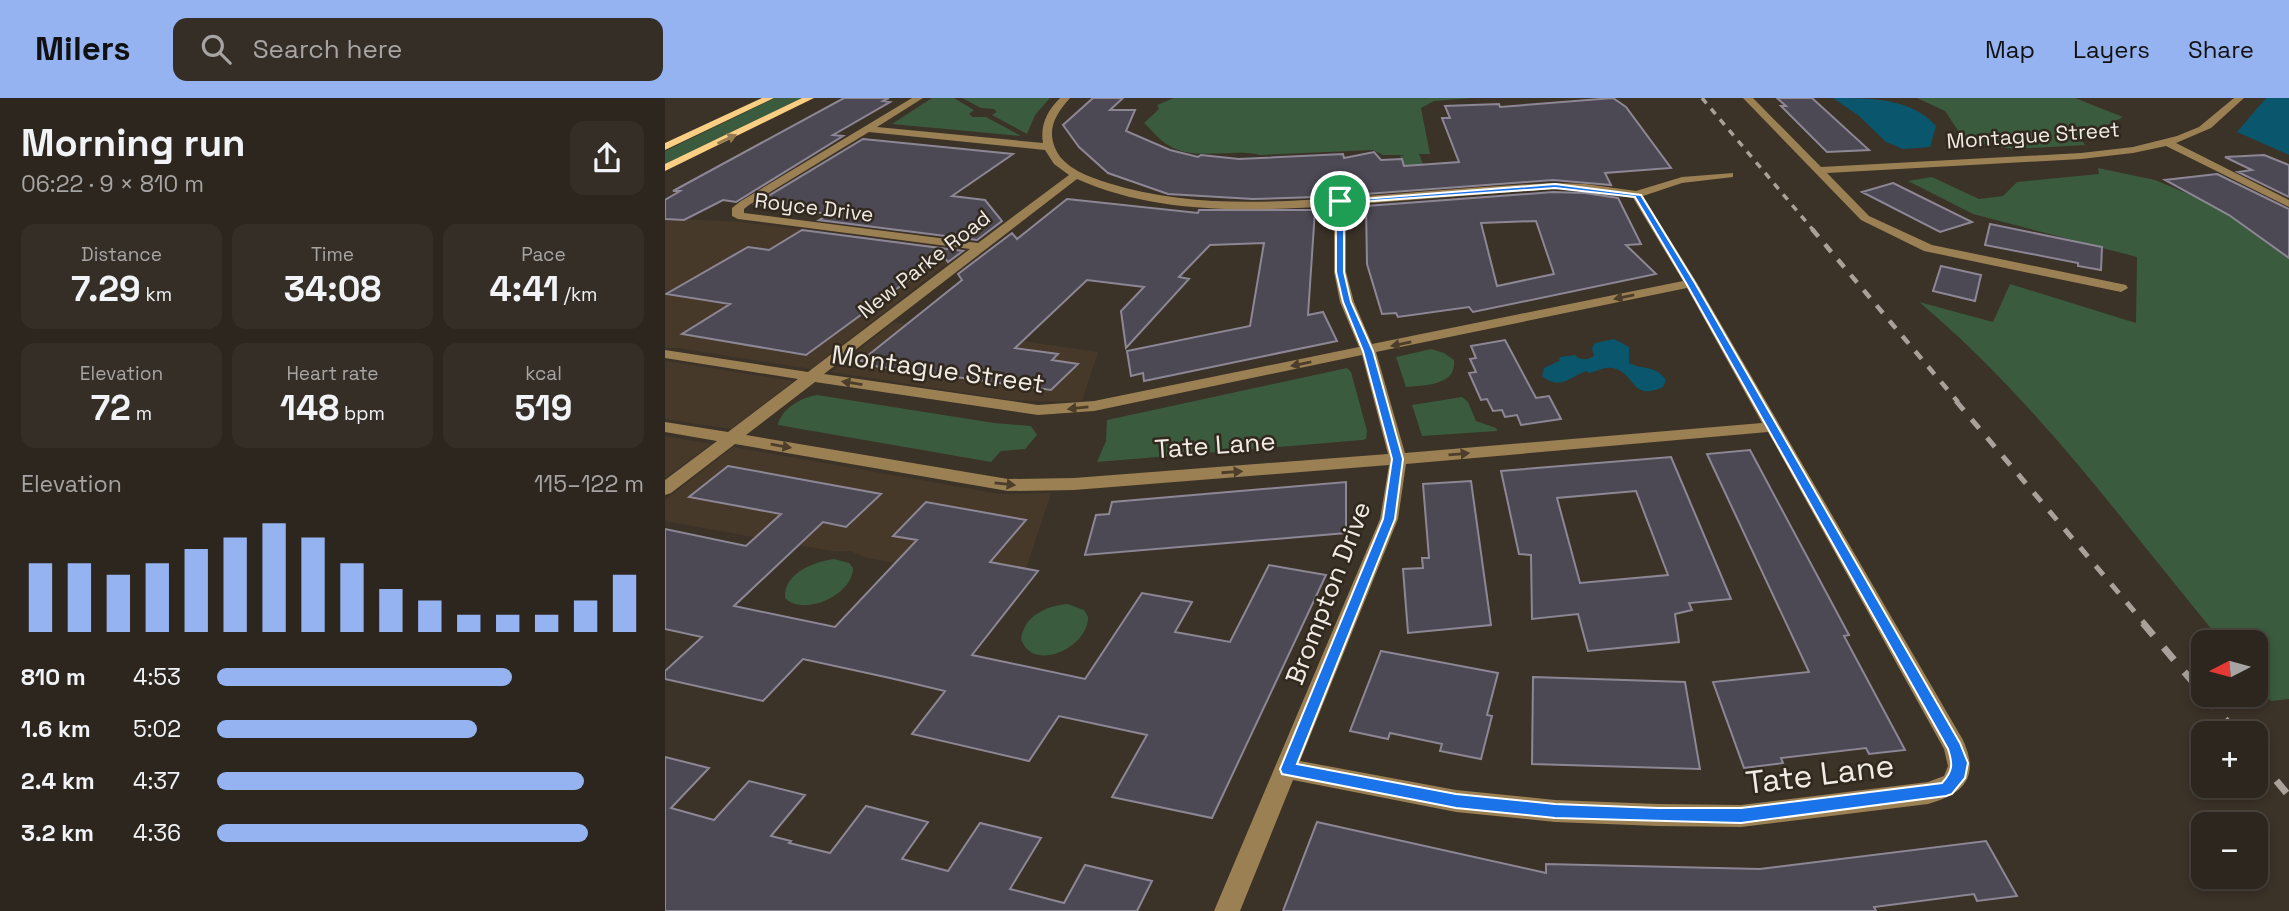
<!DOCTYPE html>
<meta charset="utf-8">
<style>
:root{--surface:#2c261e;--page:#342e27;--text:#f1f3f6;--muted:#a6a5a4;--line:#48433c;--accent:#95b2f1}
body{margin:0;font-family:"Space Grotesk",sans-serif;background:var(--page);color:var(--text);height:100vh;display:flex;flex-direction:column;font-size:26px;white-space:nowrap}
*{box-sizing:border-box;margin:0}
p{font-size:23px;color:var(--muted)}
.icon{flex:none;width:38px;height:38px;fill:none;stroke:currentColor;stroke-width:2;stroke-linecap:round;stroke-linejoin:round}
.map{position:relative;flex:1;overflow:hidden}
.details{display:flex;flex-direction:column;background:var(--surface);width:665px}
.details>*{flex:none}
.needle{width:46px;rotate:264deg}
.fabs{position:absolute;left:1526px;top:532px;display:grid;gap:14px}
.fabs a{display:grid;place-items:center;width:77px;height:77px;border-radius:14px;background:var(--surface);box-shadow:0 4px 10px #0003,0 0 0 2px var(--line);font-size:35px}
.pin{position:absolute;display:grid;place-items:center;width:60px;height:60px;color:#fff;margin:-30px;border:4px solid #fff;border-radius:50%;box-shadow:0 2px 7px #0007}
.round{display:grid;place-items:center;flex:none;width:74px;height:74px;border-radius:14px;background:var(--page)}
.summary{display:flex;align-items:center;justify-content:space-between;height:119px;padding:0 21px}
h1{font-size:38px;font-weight:600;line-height:52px}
.figures{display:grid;grid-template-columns:repeat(3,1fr);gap:10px;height:119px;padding:7px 21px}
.figures div{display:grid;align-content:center;border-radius:14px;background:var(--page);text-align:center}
.figures b{font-size:35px;font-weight:600}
.figures small{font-size:19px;font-weight:400}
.figures p{font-size:19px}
.chart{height:196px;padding:14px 21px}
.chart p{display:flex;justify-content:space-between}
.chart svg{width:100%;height:126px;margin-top:7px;stroke:var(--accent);stroke-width:6}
ul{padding:0 21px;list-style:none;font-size:23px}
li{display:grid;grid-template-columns:112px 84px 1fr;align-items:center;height:52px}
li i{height:18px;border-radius:9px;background:var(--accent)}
header{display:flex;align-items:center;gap:42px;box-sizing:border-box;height:98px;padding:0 35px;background:var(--accent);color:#111}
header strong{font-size:33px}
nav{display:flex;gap:38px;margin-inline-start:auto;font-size:24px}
.search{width:490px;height:63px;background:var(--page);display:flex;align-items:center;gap:18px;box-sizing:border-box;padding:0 24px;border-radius:14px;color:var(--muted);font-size:26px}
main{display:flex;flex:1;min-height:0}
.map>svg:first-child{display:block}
</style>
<header>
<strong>Milers</strong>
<div class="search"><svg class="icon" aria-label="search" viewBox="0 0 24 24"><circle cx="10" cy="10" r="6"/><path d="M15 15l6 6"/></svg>Search here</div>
<nav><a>Map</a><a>Layers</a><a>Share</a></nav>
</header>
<main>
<section class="details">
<div class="summary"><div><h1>Morning run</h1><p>06:22 · 9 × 810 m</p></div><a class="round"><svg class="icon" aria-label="share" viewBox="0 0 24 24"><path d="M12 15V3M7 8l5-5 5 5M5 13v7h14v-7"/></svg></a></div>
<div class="figures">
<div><p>Distance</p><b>7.29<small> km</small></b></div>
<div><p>Time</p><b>34:08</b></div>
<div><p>Pace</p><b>4:41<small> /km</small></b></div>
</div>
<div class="figures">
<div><p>Elevation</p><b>72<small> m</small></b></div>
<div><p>Heart rate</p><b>148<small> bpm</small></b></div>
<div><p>kcal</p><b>519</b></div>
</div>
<div class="chart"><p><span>Elevation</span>115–122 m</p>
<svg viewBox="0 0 160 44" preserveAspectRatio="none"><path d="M5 44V20M15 44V20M25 44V24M35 44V20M45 44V15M55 44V11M65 44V6M75 44V11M85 44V20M95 44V29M105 44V33M115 44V38M125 44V38M135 44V38M145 44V33M155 44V24"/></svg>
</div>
<ul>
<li><b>810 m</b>4:53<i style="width:69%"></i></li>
<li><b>1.6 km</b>5:02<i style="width:61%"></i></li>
<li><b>2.4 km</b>4:37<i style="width:86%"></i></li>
<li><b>3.2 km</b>4:36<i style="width:87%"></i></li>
</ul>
</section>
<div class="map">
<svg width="1624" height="813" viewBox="0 0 1624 813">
<rect width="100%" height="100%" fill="#3b3228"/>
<!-- built -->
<path fill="#47392a" d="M0 120 76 124 299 152 146 271 12 250H0Z
M229 224 433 254 417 303 400 304 346 302 166 274Z
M0 263 129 283 66 331 0 321Z
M0 338 46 346 0 380Z
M68 349 335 396 386 395 355 489 198 459 186 453H166L0 423V402Z"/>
<!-- green -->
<path fill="#3a5b3d" d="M110 0H137L0 67V53Z
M267 0H289L309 12 304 16 308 19H321L356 38 227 26Z
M297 0H385L370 17 362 36 327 17 332 14 329 11 316 10Z
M509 0H808L769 3 756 10 765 56H754L758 66 739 68 735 58 740 57H718L708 52 595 57C566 50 530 64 503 47 494 42 487 32 479 25L494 11 492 7Z
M1252 0H1410L1458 19 1416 41 1420 47 1349 51 1322 47 1296 37 1280 13Z
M1433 70 1490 82 1538 102 1624 151V601L1606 603 1591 585V544H1557C1461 428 1370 301 1254 204L1328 224 1345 186 1471 225 1472 159 1308 116 1243 83 1267 79 1314 101 1338 98 1352 84 1434 76Z
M766 251 779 255 789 262C792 288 759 287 741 289L731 259Z
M682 270 686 274 702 333 701 341 697 342 432 364 441 343 442 322Z
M152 297 329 325 366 328 372 337 360 351 336 353 326 364 113 327C116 311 137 299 152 297Z
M797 299 803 304 811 323 831 330 832 333 757 338 747 307Z
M169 461 184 465 188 470C188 497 139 519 120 500 119 475 148 464 169 461Z
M402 506 419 512 423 519C424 549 368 576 356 541 359 518 381 508 402 506Z"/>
<!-- water -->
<path fill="#0a576d" d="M1168 0C1206 0 1246 0 1271 28L1265 49 1238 51 1221 44 1194 18Z
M1601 0H1624V57L1572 34Z
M949 241 964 249V265C978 272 991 267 1001 282L998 289C968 302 971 281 954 272 941 266 932 274 924 275L921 273C905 279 895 293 877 278L879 270 894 263 895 259 910 257C915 263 923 262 929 258L927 250 930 245Z"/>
<!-- building -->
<path fill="#4c4854" stroke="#8d8795" stroke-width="2" fill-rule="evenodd" d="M179 0H224L218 3 225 4 168 37 178 38 71 104 58 102 19 122 0 121V102L15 93H8Z
M428 0H458L445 12H470L461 33 505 52 533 59 536 57 574 61 678 56 679 60 709 54 716 62 737 61 739 68 794 64 777 20H785L780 8 834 6 835 9 948 0 961 9 1006 70 940 75 946 87 888 82 701 96 700 91 673 92 651 94V99L588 101 503 96 443 75 414 49 398 27Z
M1112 0H1147L1204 52 1162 54 1116 8H1121Z
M198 41 348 56 287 98 320 102 337 123 312 142 154 122 164 116 90 106Z
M1599 57 1624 67V99L1573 74 1587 72 1560 59Z
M1552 76 1624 111V160L1564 117 1500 82Z
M1228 85 1307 124 1275 134 1197 94Z
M888 94 920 95 953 100 976 146 961 147 991 176 808 214 804 209 733 219 731 215 717 216 702 166 701 108ZM871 123 889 176 832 188 816 125Z
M402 101 533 115 534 112H650L643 217 658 214 672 243 479 283 478 275 466 278 462 253 585 228 599 145 545 147 514 179 524 181 461 250 456 213 479 189 422 182 350 250 393 256 387 262 413 266 386 292 202 267 206 264 196 263 297 182 293 176 347 135 352 141Z
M1325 126 1437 149 1436 172 1413 168V165L1320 147Z
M137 132 298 153 283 164 278 157 141 257 17 236 65 206 1 196 83 149 104 152Z
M1276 168 1316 177 1310 203 1268 193Z
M840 242 871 300 884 298 896 321 856 327 852 317 840 319 837 312 828 313 822 301 816 302 804 275 811 274 805 261 811 260 806 248Z
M1085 352 1184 537 1179 538 1240 652 1204 656 1201 650 1116 660 1118 665 1079 670 1048 584 1144 574 1042 356Z
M1006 359 1066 501 1024 505 1027 512 1010 516 1014 544 923 553 913 516 867 521 866 457 854 456 836 373ZM971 393 1003 477 915 485 892 400Z
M63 368 216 396 181 429 158 424 69 508 170 529 252 442 228 438 261 404 361 422 325 464 373 473 307 557 420 581 477 495 527 504 510 534 565 544 604 467 661 477 547 720 447 699 482 637 394 618 364 663 247 636 280 593 225 580 138 561 98 603 0 581V573L37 539 0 531V431L81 448 116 416 24 399Z
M806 383 826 527 743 535 738 471 758 470 757 460H764L758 386Z
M681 384V435L420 457 431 417 444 416 447 404Z
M716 553 833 575 822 617 827 618 816 661 775 653 777 646 725 635 723 641 685 633Z
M868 579 1020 584 1035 671 867 666Z
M0 659 44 670 6 710 49 722 84 683 140 697 106 738 126 743 124 745 165 755 201 708 263 724 237 761 283 773 315 725 376 740 345 791 399 805 420 767 487 783 472 813H0Z
M652 724 881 775V766L1095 771 1321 743 1352 798 1312 803 1309 796 1209 809 1211 813H618Z"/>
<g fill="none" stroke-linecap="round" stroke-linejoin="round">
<!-- minor -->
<path fill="#9b8053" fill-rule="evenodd" d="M247 0H258L212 29 378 45C375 27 382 13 395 0H405C391 16 381 31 391 52 400 71 425 79 443 85 520 109 597 105 676 100 746 95 817 88 888 85L920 86 971 93 1017 79 1068 75V79L1017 85 978 98 1032 185 1298 642C1315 679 1299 696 1263 706L1076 729 993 728 890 724 791 714 628 682 575 813H549L715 421 724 367 409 392 343 393 70 346 6 395 0 397V382L52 343 0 334V324L63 334 133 281 0 260V252L143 274 305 151 73 121 67 118V110L76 103ZM204 34 380 52 389 66 404 77 313 145 79 115V111L84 107ZM412 81C493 117 583 113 669 108V174L675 204 694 249 429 303 373 307 159 276ZM888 91 920 92 968 100 1018 183 707 246 689 204 681 174V107ZM1022 190 1097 325 740 355 711 254ZM697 257 723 356 409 380 343 381 81 337 150 284 373 317 429 313ZM1103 334 1279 651 1283 668 1279 678 1263 684 1076 707 993 706 890 702 791 692 635 663 733 421 741 366Z
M1078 0H1088L1156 69 1416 55 1468 49 1512 38 1534 29 1569 0H1579L1546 30 1511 45 1624 102V109L1501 48 1468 55 1416 61 1162 75 1204 118 1267 147 1461 187 1463 190 1456 194 1259 153 1196 122Z"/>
<!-- major -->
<path fill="#face83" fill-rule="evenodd" d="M97 0H109L0 52V45Z
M137 0H149L0 73V66Z"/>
<!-- rail-far3 -->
<path stroke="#a9a19a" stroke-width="3.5" stroke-dasharray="7 7" stroke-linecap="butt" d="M1037 0 1149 133"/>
<!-- rail-far2 -->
<path stroke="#a9a19a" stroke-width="4.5" stroke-dasharray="10 10" stroke-linecap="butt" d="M1147 131 1293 304"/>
<!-- rail-far1 -->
<path stroke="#a9a19a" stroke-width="5" stroke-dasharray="12 12" stroke-linecap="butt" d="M1291 303 1480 526"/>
<!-- rail -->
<path stroke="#a9a19a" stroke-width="7" stroke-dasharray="16 16" stroke-linecap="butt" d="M1478 525 1538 596
M1539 597 1572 635
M1591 658 1624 698"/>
</g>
<!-- one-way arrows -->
<defs><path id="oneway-solid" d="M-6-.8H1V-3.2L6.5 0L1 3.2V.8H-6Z" transform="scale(1.75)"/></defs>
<use fill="#967b50" href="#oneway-solid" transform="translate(62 41) rotate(-25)"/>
<g fill="#4c3e2b">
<use href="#oneway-solid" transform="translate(959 199) rotate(168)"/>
<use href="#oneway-solid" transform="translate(736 246) rotate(168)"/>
<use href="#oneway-solid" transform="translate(636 266) rotate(169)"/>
<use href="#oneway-solid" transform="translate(187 285) rotate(-171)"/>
<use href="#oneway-solid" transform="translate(413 310) rotate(174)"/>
<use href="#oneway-solid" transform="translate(116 348) rotate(10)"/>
<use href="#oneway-solid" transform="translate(794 356) rotate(-5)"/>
<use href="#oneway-solid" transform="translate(567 374) rotate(-4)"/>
<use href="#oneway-solid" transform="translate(340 386) rotate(6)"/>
</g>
<!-- route -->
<path fill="#1a73e8" stroke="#fff" stroke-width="2" fill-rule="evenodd" d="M890 86 976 97 1030 185 1295 645 1303 665 1300 680 1287 696 1281 698 1076 725 890 720 791 710 617 676 615 671 718 421 727 361 698 253 678 204 671 174V103ZM890 90 970 99 1021 185 1283 651C1288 666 1288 673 1277 685L1076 710H993L890 706 791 696 632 666 730 421 738 361 708 253 686 204 679 174V105Z"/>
<g text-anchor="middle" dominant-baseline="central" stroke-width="5" stroke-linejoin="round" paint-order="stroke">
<!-- far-street labels -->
<g font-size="21" fill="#f1ebe5" stroke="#31281e">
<text transform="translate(1368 37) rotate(-4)">Montague Street</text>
<text transform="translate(149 109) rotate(7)">Royce Drive</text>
<text transform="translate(259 166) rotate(-38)">New Parke Road</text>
</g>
<!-- street labels -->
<g font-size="26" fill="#f1ebe5" stroke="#31281e">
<text transform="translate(273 271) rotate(8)">Montague Street</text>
<text transform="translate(550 347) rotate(-4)">Tate Lane</text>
<text transform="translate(663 495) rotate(-69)">Brompton Drive</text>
</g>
<!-- near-street labels -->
<g font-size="32" fill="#f1ebe5" stroke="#31281e">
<text transform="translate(1155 676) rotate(-7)">Tate Lane</text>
</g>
</g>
</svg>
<div class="fabs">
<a><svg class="needle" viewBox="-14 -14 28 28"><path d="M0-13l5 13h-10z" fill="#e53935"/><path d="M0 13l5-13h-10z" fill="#a6a5a4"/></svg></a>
<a>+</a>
<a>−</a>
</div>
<div class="pin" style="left:675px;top:103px;background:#1e9e55"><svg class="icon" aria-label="arrive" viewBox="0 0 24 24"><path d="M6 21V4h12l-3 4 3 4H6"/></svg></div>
</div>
</main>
